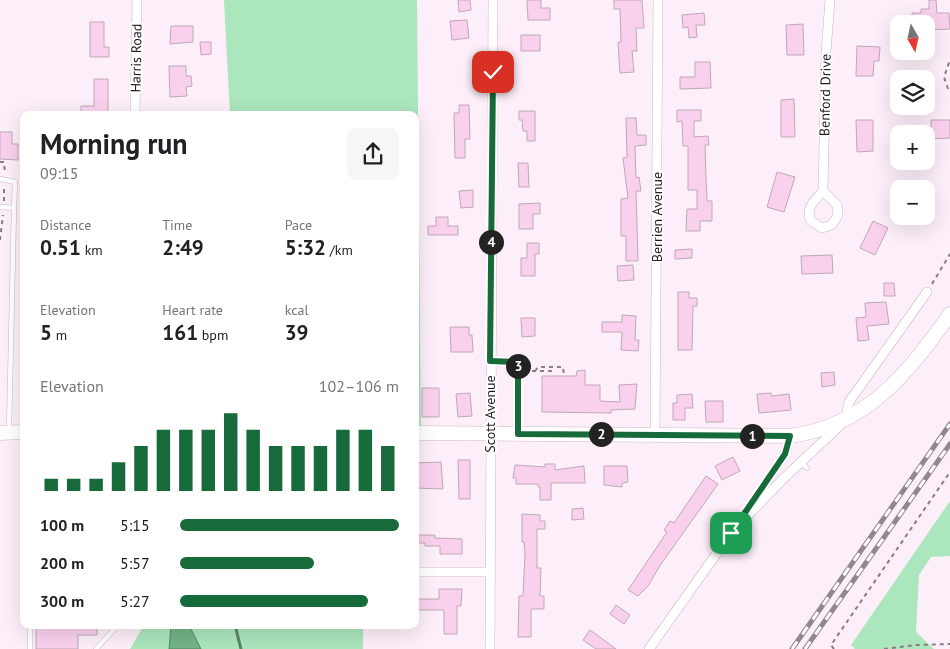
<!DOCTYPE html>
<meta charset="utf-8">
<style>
:root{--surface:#fff;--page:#f6f6f6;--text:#202124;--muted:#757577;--accent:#176a3a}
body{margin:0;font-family:"PT Sans",sans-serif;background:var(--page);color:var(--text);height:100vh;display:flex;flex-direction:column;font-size:19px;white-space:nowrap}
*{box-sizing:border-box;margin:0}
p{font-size:16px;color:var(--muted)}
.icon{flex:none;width:28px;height:28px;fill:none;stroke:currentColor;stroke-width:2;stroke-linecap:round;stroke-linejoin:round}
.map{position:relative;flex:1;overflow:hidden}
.sheet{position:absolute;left:20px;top:111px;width:399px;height:518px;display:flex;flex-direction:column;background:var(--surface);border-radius:10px;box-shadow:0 5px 20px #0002}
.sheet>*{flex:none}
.needle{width:32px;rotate:171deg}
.fabs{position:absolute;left:890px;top:15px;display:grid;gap:10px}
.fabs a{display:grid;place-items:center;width:45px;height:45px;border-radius:10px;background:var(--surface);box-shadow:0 5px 20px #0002;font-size:25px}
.pin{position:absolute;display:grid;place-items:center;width:42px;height:42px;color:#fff;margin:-21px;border-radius:10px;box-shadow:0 2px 8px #0006}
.km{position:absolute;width:25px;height:25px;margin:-12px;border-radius:50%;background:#222;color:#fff;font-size:14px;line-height:25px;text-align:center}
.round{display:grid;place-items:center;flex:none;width:52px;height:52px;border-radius:10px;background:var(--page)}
.overview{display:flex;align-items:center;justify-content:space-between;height:85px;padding:0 20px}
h1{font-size:28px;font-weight:800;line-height:38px}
.figures{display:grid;grid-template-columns:repeat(3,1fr);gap:8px;height:85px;padding:5px 20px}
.figures div{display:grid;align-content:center}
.figures b{font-size:21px;font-weight:800}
.figures small{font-size:14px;font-weight:400}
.figures p{font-size:14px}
.chart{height:140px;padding:10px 20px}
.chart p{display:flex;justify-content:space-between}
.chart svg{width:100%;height:90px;margin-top:5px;stroke:var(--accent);stroke-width:6}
ul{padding:0 20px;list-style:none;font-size:16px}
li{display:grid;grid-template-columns:80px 60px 1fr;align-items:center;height:38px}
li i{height:12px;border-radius:6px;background:var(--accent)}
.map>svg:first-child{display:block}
</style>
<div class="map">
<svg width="950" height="649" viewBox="0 0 950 649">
<rect width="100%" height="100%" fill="#fdeff9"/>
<!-- green -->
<path fill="#abe6bc" d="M224 0H417L421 431H415V115H230Z
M950 501V556L931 557 919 575 916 632 934 649H855L851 645Z
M144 625H171L169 649H130Z
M189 625H363V649H201Z"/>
<!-- water -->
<path fill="#72b486" stroke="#5a8667" d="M171 625H189L201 649H169Z"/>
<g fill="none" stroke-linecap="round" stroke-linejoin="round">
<!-- stream -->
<path stroke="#5a8667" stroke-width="3" d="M235 625 241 649"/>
</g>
<!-- building -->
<path fill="#f9d1ed" stroke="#bea8b7" d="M458 0H470L471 10 459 12Z
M527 0H541V8H550V20H528Z
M614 0H642L644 28H636L637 51H632L634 72 620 73 618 42H621L620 9H614Z
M929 0H936L937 13H949L950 29 926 30V24H913L912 13H921V9H929Z
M704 13 705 25H696L697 37 689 38 688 27 683 28 682 15Z
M467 20 469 38 452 40 450 21Z
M90 22H104V47H109V57H90Z
M803 24 804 55H787L786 25Z
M171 26H193V42L170 44Z
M521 35H540V51H521Z
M200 42H211V54L201 55Z
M857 46 880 47 879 61H874L873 76H856Z
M695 62H710L711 88 680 89V77H695Z
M169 66H186V76H191L192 86 186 87 187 96 170 97Z
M94 79H108V115H81V106H94Z
M794 99 795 137H781V100Z
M459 105H469L470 139H465V158H455L454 113H459Z
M677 110H701V121H694V137L708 136 709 145H705L706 176 707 201H712V221H700V231H686L687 209H697V190H688V146H683L682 121 677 122Z
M519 111H535V141H527V131H523L522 120H519Z
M626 118H636L637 135H646V145L635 146 636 178 639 177 641 191H636L638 261H626V236H621V199L628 198 623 158 627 157Z
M856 120H873V151L857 152Z
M931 120H950V138L931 139Z
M0 132H12V144H18V160L0 159Z
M518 163H528L529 187H519Z
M777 172 795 177 784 212 767 207Z
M473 190V207L461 208 459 191Z
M540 203V214H533V229H519V204Z
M436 217H448V226H458V235H428V226H436Z
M873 221 888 228 875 255 860 248Z
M527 243H539V254H535V276H521V258H527Z
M692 249V258L675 259V250Z
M832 255 833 273 802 274 801 256Z
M633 265 634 280 618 281 617 266Z
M884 283H894L895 296H884Z
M678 292H689V298H697V306H693L692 350H678Z
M886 302 889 324 867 326 869 340 858 341 856 318 866 317 865 303Z
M622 315 636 316 635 340H639L638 351 621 350 622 332H602V322H622Z
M521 318H535V336L522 337Z
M450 327H469V335H472L473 352H451Z
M585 370V385H600V401L620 402 619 385 637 384 635 409 611 410V413L542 412V376H576L577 371Z
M834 372 835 385 822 387 821 373Z
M422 388H439V417H422Z
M470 393 472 416 458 417 456 394Z
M771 393V396L789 394 791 410 759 413 757 394Z
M692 394 693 408H685V420H673V403H677V395Z
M705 401H723V422H706Z
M733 457 740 471 722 480 715 466Z
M458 460H470V499H459Z
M441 462 443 489 415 488V463Z
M545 464H555V470L584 466 585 483H551V500H540V487H538V484H516V478H513L515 465 545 467Z
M604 466H627L628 482 622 483V487L604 485Z
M706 476 718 484 661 564 648 586 638 596 628 590 667 532 664 530 670 521 674 523Z
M583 508 584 519 572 520V509Z
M522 514 540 515V521H545V529H537V568H541L540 596H544V609H531V637H518L519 596H523L525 553 524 542H522Z
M415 535H435V538L462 539V554H440V546H425V543H415Z
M439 589H462L461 606H457V634H444V610H415V599H439Z
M616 605 630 615 624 624 610 614Z
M36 625H97V635H78V649H36Z
M590 630 616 649H596L583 640Z"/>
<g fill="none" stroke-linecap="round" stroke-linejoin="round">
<defs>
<path id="lane" d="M0 179 15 182 14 208
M0 207 14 208 9 430
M491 361 518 362V432
M801 462 807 468
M30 625V649
M96 649 118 625"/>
<path id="street" d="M135 115 137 0
M823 191 826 52 830 0
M823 191 837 205 838 215 832 225 822 228 811 221C805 207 815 201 823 191Z
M655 434 658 0
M749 508 785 454 790 436
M731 533 783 479 849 417 847 412 849 402 927 292
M415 572H490
M490 649 493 0
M649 649 734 529"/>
<path id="secondary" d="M0 433 24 432
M415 433 790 436C867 426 908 373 950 314"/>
</defs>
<!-- lane casing -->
<use href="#lane" stroke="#ccb6c5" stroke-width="5.5"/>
<!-- street casing -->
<use href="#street" stroke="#ccb6c5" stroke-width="10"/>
<!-- secondary casing -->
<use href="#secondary" stroke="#ccb6c5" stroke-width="15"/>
<!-- path -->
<path stroke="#887d85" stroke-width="2" stroke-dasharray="4 4" stroke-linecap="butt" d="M948 89 944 77 950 60
M0 162H4L5 173
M4 201V188
M0 240 3 215
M932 284 950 254
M532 371H551L552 376
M535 371 538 367H563L564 376
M834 649 831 645 950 472
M884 649 916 645 950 644"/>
<!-- lane -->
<use href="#lane" stroke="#fff" stroke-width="4.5"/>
<!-- street -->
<use href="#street" stroke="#fff" stroke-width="9"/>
<!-- secondary -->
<use href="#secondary" stroke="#fff" stroke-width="14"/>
<defs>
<path id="rail" d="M792 649 950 424
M805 649 950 444"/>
</defs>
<!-- rail casing -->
<use href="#rail" stroke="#92878e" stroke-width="5"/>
<!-- rail -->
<use href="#rail" stroke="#fff" stroke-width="3" stroke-dasharray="9" stroke-linecap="butt"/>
</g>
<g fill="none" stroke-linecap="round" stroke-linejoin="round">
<defs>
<path id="route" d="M493 72 490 361 518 362V434L790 436 785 454 731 533"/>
</defs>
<!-- route casing -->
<use href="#route" stroke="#fff" stroke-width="10"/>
<!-- route -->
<use href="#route" stroke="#176a3a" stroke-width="6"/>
</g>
<g text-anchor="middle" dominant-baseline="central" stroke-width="4" stroke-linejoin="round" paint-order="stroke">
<!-- street labels -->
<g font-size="14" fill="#221a1f" stroke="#fff">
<text transform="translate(136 58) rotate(-89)">Harris Road</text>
<text transform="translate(825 95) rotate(-89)">Benford Drive</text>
<text transform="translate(657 217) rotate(-90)">Berrien Avenue</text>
<text transform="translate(490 414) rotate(-90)">Scott Avenue</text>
</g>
</g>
</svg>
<div class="fabs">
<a><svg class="needle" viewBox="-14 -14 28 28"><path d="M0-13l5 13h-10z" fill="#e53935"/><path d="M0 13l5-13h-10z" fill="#757577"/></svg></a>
<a><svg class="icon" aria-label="layers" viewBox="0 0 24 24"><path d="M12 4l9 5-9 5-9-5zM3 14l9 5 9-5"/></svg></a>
<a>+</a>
<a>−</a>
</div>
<div class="pin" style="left:731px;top:533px;background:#1e9e55"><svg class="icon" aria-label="arrive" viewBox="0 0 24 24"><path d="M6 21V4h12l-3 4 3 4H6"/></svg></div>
<div class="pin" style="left:493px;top:72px;background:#d93025"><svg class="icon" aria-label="check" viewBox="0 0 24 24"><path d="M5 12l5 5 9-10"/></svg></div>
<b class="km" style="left:752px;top:436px">1</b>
<b class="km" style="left:601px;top:434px">2</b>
<b class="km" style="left:518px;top:366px">3</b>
<b class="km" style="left:491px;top:242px">4</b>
<section class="sheet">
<div class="overview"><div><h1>Morning run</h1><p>09:15</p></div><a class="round"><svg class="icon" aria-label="share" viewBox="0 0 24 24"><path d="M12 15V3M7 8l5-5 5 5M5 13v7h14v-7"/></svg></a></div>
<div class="figures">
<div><p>Distance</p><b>0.51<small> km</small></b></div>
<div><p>Time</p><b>2:49</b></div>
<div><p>Pace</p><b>5:32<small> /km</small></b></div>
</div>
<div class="figures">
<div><p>Elevation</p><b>5<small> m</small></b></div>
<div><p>Heart rate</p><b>161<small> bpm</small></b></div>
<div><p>kcal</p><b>39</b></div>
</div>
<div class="chart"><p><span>Elevation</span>102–106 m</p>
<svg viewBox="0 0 160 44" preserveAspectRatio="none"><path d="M5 44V38M15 44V38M25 44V38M35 44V30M45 44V22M55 44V14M65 44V14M75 44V14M85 44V6M95 44V14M105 44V22M115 44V22M125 44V22M135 44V14M145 44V14M155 44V22"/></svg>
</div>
<ul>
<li><b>100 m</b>5:15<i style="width:100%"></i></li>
<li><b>200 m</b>5:57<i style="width:61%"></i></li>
<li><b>300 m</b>5:27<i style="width:86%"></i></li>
</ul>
</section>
</div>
